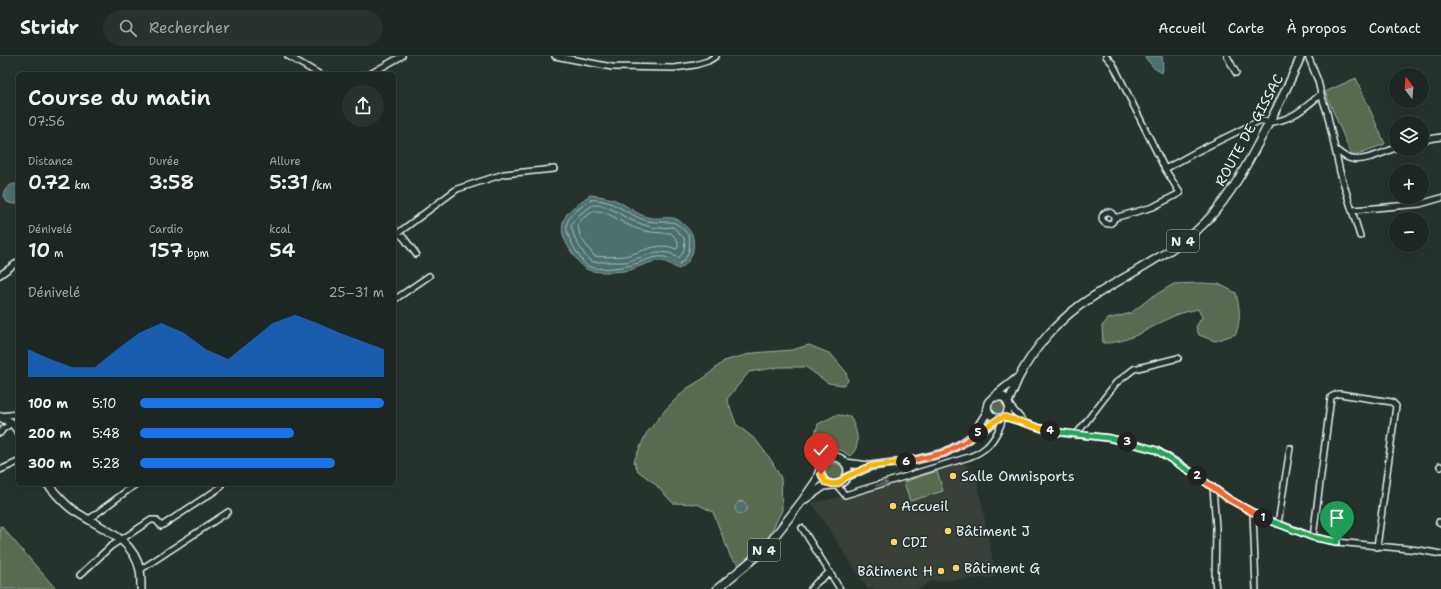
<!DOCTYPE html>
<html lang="fr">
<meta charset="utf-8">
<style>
:root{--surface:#1c2622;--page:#29322f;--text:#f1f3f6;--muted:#a0a5a5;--line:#3a4340;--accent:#1a73e8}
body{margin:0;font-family:"Shantell Sans",sans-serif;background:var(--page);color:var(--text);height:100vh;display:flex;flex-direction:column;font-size:15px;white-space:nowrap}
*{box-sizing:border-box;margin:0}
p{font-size:13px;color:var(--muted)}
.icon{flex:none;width:22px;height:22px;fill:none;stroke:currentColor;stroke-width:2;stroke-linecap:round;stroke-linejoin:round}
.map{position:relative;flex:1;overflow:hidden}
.drawer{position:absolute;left:16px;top:16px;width:380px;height:414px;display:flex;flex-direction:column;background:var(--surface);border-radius:6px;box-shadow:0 2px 10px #0003,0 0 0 1px var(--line)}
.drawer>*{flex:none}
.needle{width:26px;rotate:344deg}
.controls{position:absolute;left:1389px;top:12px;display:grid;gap:8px}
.controls a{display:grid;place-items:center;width:40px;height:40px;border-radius:50%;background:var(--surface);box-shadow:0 2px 10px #0003,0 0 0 1px var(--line);font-size:20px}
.pin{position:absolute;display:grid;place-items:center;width:34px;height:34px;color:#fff;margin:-41px -17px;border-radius:50% 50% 50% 0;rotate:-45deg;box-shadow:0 0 4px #0007}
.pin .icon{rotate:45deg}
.km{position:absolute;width:20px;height:20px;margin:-10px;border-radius:50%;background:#222;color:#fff;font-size:11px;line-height:20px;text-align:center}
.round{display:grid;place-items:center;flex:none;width:42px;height:42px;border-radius:21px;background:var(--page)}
.headline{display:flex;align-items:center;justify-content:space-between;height:68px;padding:0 12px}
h1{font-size:22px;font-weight:600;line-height:30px}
.figures{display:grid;grid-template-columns:repeat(3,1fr);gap:6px;height:68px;padding:4px 12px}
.figures div{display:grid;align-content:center}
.figures b{font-size:20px;font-weight:600}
.figures small{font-size:11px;font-weight:400}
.figures p{font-size:11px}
.chart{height:112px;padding:8px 12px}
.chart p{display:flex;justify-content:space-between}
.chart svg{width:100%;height:72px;margin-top:4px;fill:var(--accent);opacity:.7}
ul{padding:0 12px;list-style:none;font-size:13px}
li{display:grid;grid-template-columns:64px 48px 1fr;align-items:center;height:30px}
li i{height:10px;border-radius:5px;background:var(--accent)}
header{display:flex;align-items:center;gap:24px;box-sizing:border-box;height:56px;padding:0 20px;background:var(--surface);border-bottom:1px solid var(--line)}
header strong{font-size:19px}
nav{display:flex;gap:22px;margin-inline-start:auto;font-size:14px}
.search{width:280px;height:36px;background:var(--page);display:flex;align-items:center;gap:10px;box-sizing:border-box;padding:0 14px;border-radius:22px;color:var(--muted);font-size:15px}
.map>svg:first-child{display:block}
</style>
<header>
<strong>Stridr</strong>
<div class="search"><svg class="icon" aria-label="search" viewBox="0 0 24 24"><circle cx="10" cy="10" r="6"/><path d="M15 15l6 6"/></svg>Rechercher</div>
<nav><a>Accueil</a><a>Carte</a><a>À propos</a><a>Contact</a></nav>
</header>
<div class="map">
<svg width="1441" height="533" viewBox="0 0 1441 533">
<rect width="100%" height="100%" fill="#26332d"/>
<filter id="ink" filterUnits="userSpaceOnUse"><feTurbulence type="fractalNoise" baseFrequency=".025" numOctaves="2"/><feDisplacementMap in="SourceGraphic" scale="8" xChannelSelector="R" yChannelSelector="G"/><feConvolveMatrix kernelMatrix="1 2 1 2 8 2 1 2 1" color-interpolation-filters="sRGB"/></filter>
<g filter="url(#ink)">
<!-- built -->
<path fill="#394137" d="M961 406 968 410 970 415 975 414 996 521 931 525 919 533H868L812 447 864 436Z"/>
<!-- green -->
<path fill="#586b4f" stroke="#a0aea4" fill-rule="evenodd" d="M1356 22 1385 88 1352 100 1325 36Z
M1200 227 1219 228 1236 237C1240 253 1241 262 1236 278L1215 285 1199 279 1196 271 1202 261 1198 253C1191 255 1183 256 1176 259 1153 269 1129 288 1103 287L1102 270 1108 263 1131 257 1150 242 1174 228Z
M809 289 831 298 846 316 848 325 843 329 828 327 806 311H779L749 316 727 343 736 368 756 384 771 404 781 422 782 454 766 487 740 509 731 502 713 456 697 448 673 447 654 427 638 415 634 405 646 378 666 353 686 333 704 322 724 305 753 297 792 294ZM740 445 744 446 747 452 745 456 741 458 738 456 736 450Z
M1001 343 1006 346 1004 360 992 359 990 348 995 344Z
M836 359 850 360C856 373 863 389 850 400L841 394 831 395 823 387 820 381 815 378 818 368Z
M825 416a9 9 0 1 1 18 0a9 9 0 1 1-18 0Z
M937 415 943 435 910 445 904 426Z
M0 470H1L56 533H0Z"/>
<!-- water -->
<path fill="#4b706e" stroke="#8aa4a5" d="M1144 0H1162L1163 13 1162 17 1154 12Z
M14 128 18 129V147L13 148 7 146C1 137 5 131 14 128Z
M590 139C602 140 613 142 623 148 632 154 641 160 651 162 659 163 670 160 676 163 683 166 688 173 692 178 696 192 692 206 679 213 671 210 668 205 660 205 650 205 639 211 630 214 621 216 592 218 585 212 578 207 567 190 564 182 557 159 574 151 590 139Z
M735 452a6 6 0 1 1 12 0a6 6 0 1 1-12 0Z"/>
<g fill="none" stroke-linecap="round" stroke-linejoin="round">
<!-- shore -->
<path stroke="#a9bdc1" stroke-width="1" d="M591 144C613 142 628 160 648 165 655 167 671 165 675 167 681 170 685 175 689 180 691 191 689 203 678 209 675 207 672 203 668 202 655 197 640 208 627 210 617 212 600 214 590 211 583 209 580 200 576 195 559 166 566 161 591 144Z
M593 149C610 148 619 159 633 165 642 168 651 172 660 172 665 172 669 171 673 171L684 182C685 191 685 197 678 202L670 197 657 196 626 206H592L586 201 575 183 571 169 579 159Z
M594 155C607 154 617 164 628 169 642 176 655 177 671 177L678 185V192L676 193C658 185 643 196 625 200 615 201 603 201 594 200L580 180 578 169 582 163Z"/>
<defs>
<path id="minor" d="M288 0 319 18
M555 0 612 11 674 12 695 9 708 5 716 0
M1106 0 1113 8 1165 113 1196 96 1259 65C1264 64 1267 67 1272 66 1292 64 1306 51 1321 38
M1227 0 1236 17
M1308 0 1318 25 1321 38 1327 56 1340 116 1360 180
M370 18 402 0
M1422 84 1441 81
M1335 93C1340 97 1345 102 1352 103 1364 106 1384 96 1396 92
M1353 154 1420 148 1441 142
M1102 162a6 6 0 1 1 12 0a6 6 0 1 1-12 0Z
M1114 162 1153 151 1180 137 1165 113
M398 177 404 182 416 198
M394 180 457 133 504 118 554 113
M0 219 18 206
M394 244 429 220
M1009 349 1024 366
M0 360 18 358
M1005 361 1053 376 1109 382 1156 394 1183 410 1229 443 1259 460 1313 481 1337 486 1419 494 1441 498
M0 377 3 373 12 367
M1076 379 1116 327 1134 313 1178 302
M1440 410 1441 411
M0 414 18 406
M836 428 845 439 969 401C983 396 991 389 998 375 1000 371 1002 367 1002 363
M1213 431 1216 472 1215 525 1216 533
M1253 457 1256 533
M88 464 136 428
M1439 466 1441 467
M1278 468 1290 392
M802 472 840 533
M1313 481 1331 341 1337 338H1340L1392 346 1396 350 1377 491
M140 514 228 456
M80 519 110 491 151 464H156L161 470 163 469 221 431
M811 533 816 527 830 516"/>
<path id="major" d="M995 341H1004L1009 349 1007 359C999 367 984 359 988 347 990 342 1012 327 1017 322
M1008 346C1012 338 1015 329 1019 321 1033 294 1055 268 1079 250 1097 237 1117 226 1136 215 1155 203 1176 192 1194 177 1224 151 1242 118 1260 84 1275 56 1289 29 1301 0
M0 361 12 367 18 375
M974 377 986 358 987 351
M820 415a14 14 0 1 1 28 0a14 14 0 1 1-28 0Z
M845 407 869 410
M846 421 871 410 915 404 944 397 961 388 998 363
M47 428C56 437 63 447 73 454 99 472 132 480 140 514 141 520 141 527 141 533
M805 443 824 430 833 429
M717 533 764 494 802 445 816 425 820 414"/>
</defs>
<!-- minor casing -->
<use href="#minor" stroke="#e8f1f8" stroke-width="8"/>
<!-- major casing -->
<use href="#major" stroke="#e8f1f8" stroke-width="10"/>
<!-- minor -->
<use href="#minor" stroke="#26332d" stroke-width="5"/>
<!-- major -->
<use href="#major" stroke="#26332d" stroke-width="7"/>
</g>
<!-- one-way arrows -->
<defs><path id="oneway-shaft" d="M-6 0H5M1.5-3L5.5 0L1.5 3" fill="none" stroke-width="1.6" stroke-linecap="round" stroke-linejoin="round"/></defs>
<use stroke="#6a7674" href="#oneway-shaft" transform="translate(882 428) rotate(-17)"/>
</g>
<g fill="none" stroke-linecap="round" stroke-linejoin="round" filter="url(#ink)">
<defs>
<path id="split-1" d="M1263 462 1312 481 1337 486"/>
<path id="split-2" d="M1197 420 1229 443 1263 462"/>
<path id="split-3" d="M1127 386 1156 394 1197 420"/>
<path id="split-4" d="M1050 375 1109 382 1127 386"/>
<path id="split-5" d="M978 377 998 363 1005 361 1050 375"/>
<path id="split-6" d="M906 406 944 397 961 388 978 377"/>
<path id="split-7" d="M833 428 839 427 846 421 871 410 906 406"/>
<path id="split-8" d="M821 418 825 426 833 428"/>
</defs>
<!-- split-1 casing -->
<use href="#split-1" stroke="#fff" stroke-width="8"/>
<!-- split-2 casing -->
<use href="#split-2" stroke="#fff" stroke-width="8"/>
<!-- split-3 casing -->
<use href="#split-3" stroke="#fff" stroke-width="8"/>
<!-- split-4 casing -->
<use href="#split-4" stroke="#fff" stroke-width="8"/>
<!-- split-5 casing -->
<use href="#split-5" stroke="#fff" stroke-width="8"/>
<!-- split-6 casing -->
<use href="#split-6" stroke="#fff" stroke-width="8"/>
<!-- split-7 casing -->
<use href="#split-7" stroke="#fff" stroke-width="8"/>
<!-- split-8 casing -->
<use href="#split-8" stroke="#fff" stroke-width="8"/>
<!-- split-1 -->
<use href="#split-1" stroke="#22a559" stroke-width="5"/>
<!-- split-2 -->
<use href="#split-2" stroke="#f0652b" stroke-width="5"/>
<!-- split-3 -->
<use href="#split-3" stroke="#22a559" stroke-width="5"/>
<!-- split-4 -->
<use href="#split-4" stroke="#22a559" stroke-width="5"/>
<!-- split-5 -->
<use href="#split-5" stroke="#f5b400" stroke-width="5"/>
<!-- split-6 -->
<use href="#split-6" stroke="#f0652b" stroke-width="5"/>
<!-- split-7 -->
<use href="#split-7" stroke="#f5b400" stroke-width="5"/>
<!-- split-8 -->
<use href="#split-8" stroke="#f5b400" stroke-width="5"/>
</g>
<!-- markers -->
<g fill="#ffd166" stroke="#26332d" stroke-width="1.5">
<circle cx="953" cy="420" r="4"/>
<circle cx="893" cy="450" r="4"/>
<circle cx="948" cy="475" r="4"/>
<circle cx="894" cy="486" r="4"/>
<circle cx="956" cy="512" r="4"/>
<circle cx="941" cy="515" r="4"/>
</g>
<g text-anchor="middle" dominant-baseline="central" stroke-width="3" stroke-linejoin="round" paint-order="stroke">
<!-- shield labels -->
<g fill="#26332d" stroke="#aeb8bb" stroke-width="1">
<rect x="1167" y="174" width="32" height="22" rx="3"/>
<rect x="748" y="483" width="32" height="22" rx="3"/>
</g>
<g font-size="13" font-weight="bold" fill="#e8f1f8">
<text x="1183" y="185">N 4</text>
<text x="764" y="494">N 4</text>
</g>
<!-- street labels -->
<g font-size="14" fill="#e8f1f8" stroke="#26332d">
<text transform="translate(1249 74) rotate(-61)">ROUTE DE GISSAC</text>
</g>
<!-- poi labels -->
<g font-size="14" fill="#e8f1f8" stroke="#26332d" text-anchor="start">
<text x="961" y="420">Salle Omnisports</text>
<text x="901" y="450">Accueil</text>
<text x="956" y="475">Bâtiment J</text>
<text x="902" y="486">CDI</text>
<text x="964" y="512">Bâtiment G</text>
<text x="933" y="515" text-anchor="end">Bâtiment H</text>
</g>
</g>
</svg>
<div class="controls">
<a><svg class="needle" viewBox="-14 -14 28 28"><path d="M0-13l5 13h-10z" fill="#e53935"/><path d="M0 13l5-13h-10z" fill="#a0a5a5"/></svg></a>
<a><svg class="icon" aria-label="layers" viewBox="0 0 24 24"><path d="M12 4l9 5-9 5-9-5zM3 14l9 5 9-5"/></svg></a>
<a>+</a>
<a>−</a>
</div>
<div class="pin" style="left:1337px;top:486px;background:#1e9e55"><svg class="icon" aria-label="arrive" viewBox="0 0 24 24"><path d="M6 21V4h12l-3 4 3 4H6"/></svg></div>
<div class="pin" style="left:821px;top:418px;background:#d93025"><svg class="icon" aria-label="check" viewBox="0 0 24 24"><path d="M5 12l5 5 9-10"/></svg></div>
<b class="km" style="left:1263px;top:462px">1</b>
<b class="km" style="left:1197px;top:420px">2</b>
<b class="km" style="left:1127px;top:386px">3</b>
<b class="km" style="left:1050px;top:375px">4</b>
<b class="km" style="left:978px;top:377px">5</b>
<b class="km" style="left:906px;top:406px">6</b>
<section class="drawer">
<div class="headline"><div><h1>Course du matin</h1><p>07:56</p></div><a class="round"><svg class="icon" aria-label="share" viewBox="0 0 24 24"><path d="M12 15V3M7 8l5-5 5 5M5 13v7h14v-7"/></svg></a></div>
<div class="figures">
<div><p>Distance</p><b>0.72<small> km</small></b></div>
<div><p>Durée</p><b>3:58</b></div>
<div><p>Allure</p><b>5:31<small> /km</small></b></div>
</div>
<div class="figures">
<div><p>Dénivelé</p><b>10<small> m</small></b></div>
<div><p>Cardio</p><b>157<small> bpm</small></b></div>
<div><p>kcal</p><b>54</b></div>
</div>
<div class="chart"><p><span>Dénivelé</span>25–31 m</p>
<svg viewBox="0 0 160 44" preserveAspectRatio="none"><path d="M0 44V27L10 33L20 38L30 38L40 27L50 17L60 11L70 17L80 27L90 33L100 22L110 11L120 6L130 11L140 17L150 22L160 27V44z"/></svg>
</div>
<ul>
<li><b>100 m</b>5:10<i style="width:100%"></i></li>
<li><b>200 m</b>5:48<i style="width:63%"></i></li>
<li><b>300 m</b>5:28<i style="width:80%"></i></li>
</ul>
</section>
</div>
